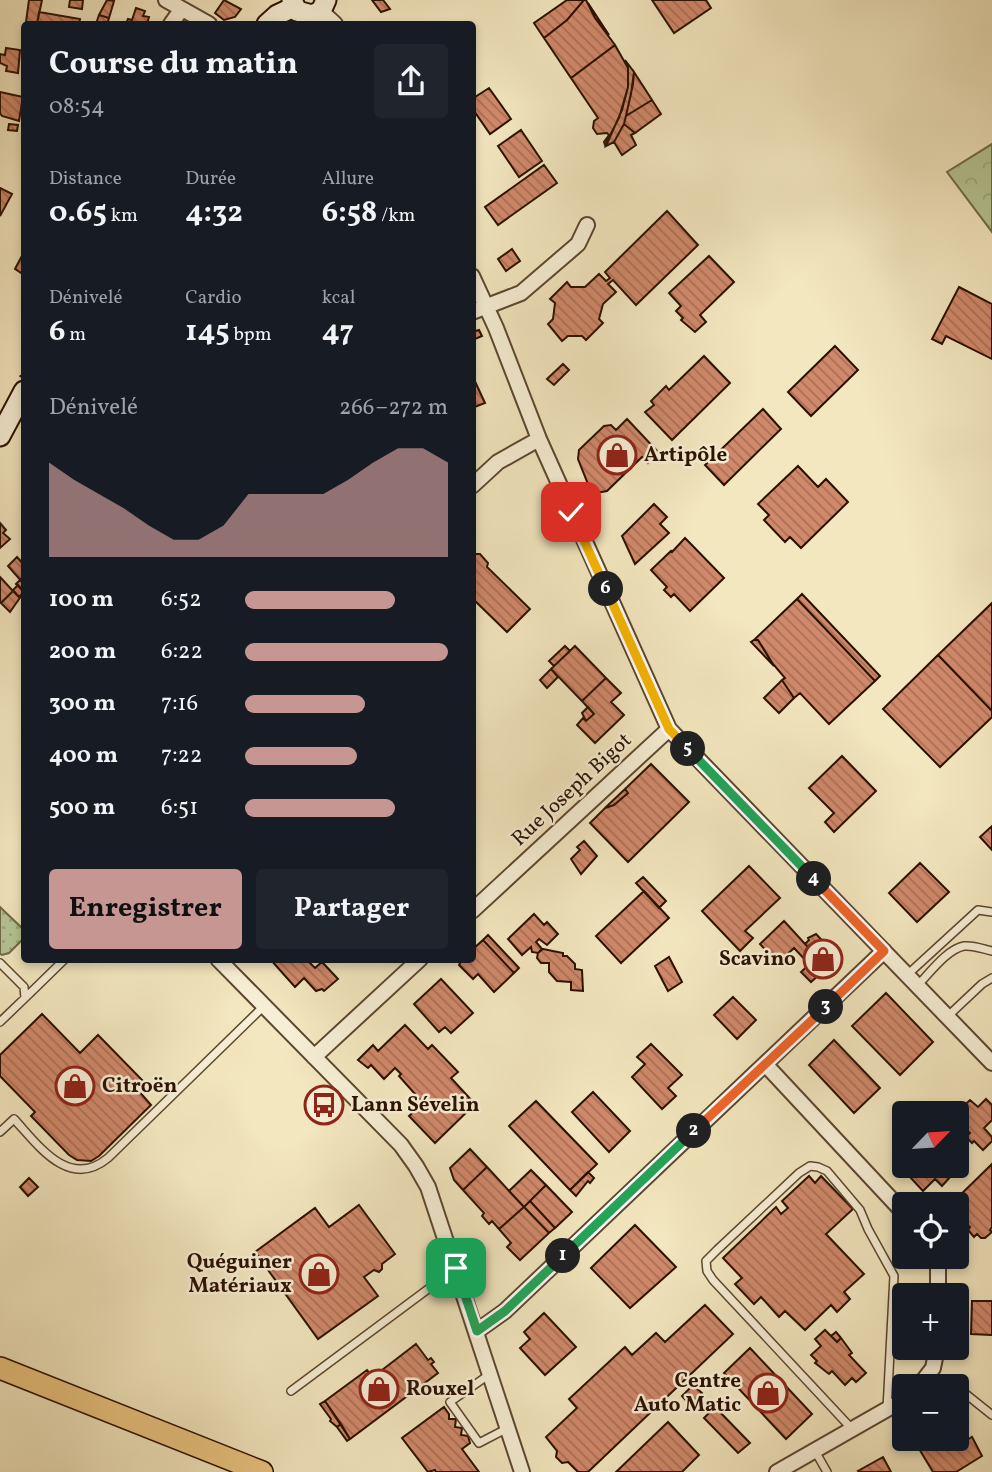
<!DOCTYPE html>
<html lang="fr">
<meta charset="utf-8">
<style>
:root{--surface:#171b24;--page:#20242c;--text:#f1f3f6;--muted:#9ea1a6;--accent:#c59692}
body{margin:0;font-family:Vollkorn,serif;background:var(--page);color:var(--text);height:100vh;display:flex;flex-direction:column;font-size:26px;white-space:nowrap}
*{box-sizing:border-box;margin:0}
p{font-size:23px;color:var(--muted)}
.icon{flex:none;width:38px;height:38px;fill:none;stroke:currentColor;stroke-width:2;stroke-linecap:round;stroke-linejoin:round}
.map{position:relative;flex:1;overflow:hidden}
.side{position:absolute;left:21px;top:21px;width:455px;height:942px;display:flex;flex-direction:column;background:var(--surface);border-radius:7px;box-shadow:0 4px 10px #0003}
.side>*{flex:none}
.needle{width:46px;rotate:65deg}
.fabs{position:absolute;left:892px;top:1101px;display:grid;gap:14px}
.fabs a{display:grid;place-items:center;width:77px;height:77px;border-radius:7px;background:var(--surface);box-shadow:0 4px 10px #0003;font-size:35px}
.pin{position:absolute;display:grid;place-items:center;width:60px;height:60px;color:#fff;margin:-30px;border-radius:14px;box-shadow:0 4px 10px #0006}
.km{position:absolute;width:35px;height:35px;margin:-18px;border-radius:50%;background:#222;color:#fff;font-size:19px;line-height:35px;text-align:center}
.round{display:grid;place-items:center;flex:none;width:74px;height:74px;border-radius:7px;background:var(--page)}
.headline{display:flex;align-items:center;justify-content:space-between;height:119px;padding:0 28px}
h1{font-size:32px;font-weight:700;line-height:52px}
.metrics{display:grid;grid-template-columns:repeat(3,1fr);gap:10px;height:119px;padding:7px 28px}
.metrics div{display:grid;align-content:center}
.metrics b{font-size:30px;font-weight:700}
.metrics small{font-size:19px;font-weight:400}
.metrics p{font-size:19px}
.chart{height:196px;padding:14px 28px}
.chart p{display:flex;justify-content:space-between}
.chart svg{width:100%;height:126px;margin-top:7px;fill:var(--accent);opacity:.7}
.cta{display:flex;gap:14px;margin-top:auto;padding:14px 28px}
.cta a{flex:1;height:80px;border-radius:7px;background:var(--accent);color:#111;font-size:28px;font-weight:700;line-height:80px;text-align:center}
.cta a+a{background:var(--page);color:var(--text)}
ul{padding:0 28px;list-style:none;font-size:23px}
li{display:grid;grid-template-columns:112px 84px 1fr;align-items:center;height:52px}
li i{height:18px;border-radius:9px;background:var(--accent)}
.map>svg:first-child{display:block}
</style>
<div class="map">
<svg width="992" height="1472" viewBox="0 0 992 1472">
<defs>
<pattern id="green-dots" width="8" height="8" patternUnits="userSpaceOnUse" patternTransform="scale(1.75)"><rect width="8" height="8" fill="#b6c795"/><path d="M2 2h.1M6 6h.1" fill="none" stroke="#9daa7f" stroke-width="1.8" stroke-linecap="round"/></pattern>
<pattern id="forest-crowns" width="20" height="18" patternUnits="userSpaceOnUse" patternTransform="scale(1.75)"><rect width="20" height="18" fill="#b6c795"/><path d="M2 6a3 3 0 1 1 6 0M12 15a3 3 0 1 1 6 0" fill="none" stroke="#9daa7f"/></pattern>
<pattern id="building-back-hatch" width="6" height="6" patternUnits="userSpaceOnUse" patternTransform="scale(1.75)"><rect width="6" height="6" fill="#d1896b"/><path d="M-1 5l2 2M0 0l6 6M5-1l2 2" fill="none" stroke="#aa6f56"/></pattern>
</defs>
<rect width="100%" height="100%" fill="#f3e7bf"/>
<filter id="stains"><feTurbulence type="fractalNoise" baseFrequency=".00286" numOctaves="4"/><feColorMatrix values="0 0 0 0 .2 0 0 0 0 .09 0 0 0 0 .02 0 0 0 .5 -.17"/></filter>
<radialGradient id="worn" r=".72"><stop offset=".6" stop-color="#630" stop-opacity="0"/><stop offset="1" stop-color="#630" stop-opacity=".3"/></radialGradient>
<!-- green -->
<path fill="url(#green-dots)" stroke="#706c4a" stroke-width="2" d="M0 907 24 930V938L9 953 2 955 0 954Z"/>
<!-- forest -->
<path fill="url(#forest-crowns)" stroke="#706c4a" stroke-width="2" d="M992 144V232L947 172Z"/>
<!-- building -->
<path fill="url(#building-back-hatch)" stroke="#2a1000" stroke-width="2" d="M29 0H42L37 24 26 22Z
M70 0H83L82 9 69 7Z
M107 0 114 1 109 18 99 15Z
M224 0 241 9 235 17 224 20 215 13Z
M372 0H383L390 9 381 12Z
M567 0H584L567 20 544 38 534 23Z
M584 0H586L595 18 615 45 571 78 544 38 567 20Z
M652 0H706L711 8 674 33Z
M588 3 609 35 595 18Z
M136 8 145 11 143 16 149 17 147 24H126L128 19 132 20Z
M39 12 80 19 79 24H37Z
M99 15 109 18 107 24H96Z
M615 45 628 68V87L619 118 605 145 604 142 609 135 607 133 597 134 593 128 594 121 598 118 571 78Z
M6 48 20 50 18 73 6 71 7 66 0 63V54L5 55Z
M625 60 634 72 631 94 624 124 614 142 606 146 622 110 628 87V68Z
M634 72 652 100 626 116 633 84Z
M489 88 511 119 490 134 472 108V99Z
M0 92 23 97 19 121 2 116 0 113Z
M652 100 661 114 635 133 624 124 626 116Z
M9 124 18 125 17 131 8 130Z
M624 124 635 133 631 135 636 145 622 155 614 142Z
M521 130 542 161 519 177 498 146Z
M544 165 557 183 498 225 485 207Z
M0 188 12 194 0 216Z
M667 211 698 245 636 305 613 280 608 284 616 292 603 304 599 319 603 323 586 340 582 336H568L562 341 548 324 553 319 555 303 550 299 567 282 571 287H585L599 274 606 281 610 278 605 272Z
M512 249 520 261 506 271 498 259Z
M24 252V275L15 269Z
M709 256 734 282 700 315 706 322 695 332 681 320 683 318 676 311 681 306 669 293Z
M959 287 992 304V359L946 336 942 344 932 339Z
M479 330 482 336 475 339 472 332Z
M835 346 858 370 811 416 788 392Z
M704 356 730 383 672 440 645 412 654 405 651 401 666 386 669 390Z
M563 364 569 370 554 385 547 379Z
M472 375 485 403 472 408Z
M763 409 781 429 724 485 705 465Z
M627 419 659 453 648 463 642 457 607 491 596 493 590 489 578 459 579 450 604 426 611 425 616 430Z
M798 466 818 487 826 479 848 502 801 548 790 537 785 542 764 520 769 515 758 504Z
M654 504 667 517 660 524 669 533 635 564 622 536Z
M0 523 6 530 3 533 10 539 0 548Z
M685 538 724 578 690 611 674 594 671 597 664 590 667 587 651 570 671 551 672 552Z
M472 554H480L488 563 487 567 530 609 507 632 472 598Z
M17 557 24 565V584L8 566Z
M0 577 13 591 1 603 0 602Z
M21 579 24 584V592L16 584Z
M18 585 24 592 19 597 13 590Z
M13 591 19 597 24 592 10 612 1 603Z
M802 594 880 676 875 681 797 599Z
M797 599 875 681 829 724 800 693 794 698 782 680 785 678 773 664 758 640H754Z
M992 603V711L938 655Z
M754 640H758L774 666 751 642Z
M565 646 570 651 554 666 549 661Z
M575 646 606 678 582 701 551 669Z
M938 655 992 711V717L940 767 883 709Z
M551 669 558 677 547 688 540 680Z
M606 678 621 693 611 702 624 715 595 743 577 725 583 718 586 721 594 714 582 701Z
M782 680 794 698 779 713 764 698Z
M588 707 594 714 586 721 582 713Z
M842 756 876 791 834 832 825 822 834 813 809 788Z
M651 764 689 802 628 862 590 823 605 808 614 805 628 793 625 789Z
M625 789 628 793 614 805 605 808Z
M992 826V850L980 837Z
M584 841 597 856 581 874 571 859 580 850 577 847Z
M920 863 949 892 917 922 889 893Z
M749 866 780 898 745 931 753 938 740 951 702 911Z
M643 877 666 901 659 908 636 883Z
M644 891 669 918 621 963 596 936Z
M534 914 544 925 547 922 558 934 547 945 539 939 536 942 542 949 538 953 532 952 531 947 522 955 508 939Z
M784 921 817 957 809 964 794 948 778 963 760 944Z
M816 934 833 952V962L811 982 801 972 817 957 805 944 809 940 808 938Z
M488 935 519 968 514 973 483 940Z
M483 940 514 973 494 992 478 974 473 979 459 965 462 959H472V950Z
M543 949 563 953V956H567L575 964V969L582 970 583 991 571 990V982L557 981 549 972V963H541L537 958 538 953Z
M669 957 682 982 668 991 655 966Z
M270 959H306L315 968 322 962 338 979 324 991 322 989 316 991 304 978 295 987Z
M441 979 473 1013 451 1033 445 1027 439 1032 414 1004Z
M886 993 933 1042 900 1075 852 1026Z
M733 997 756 1020 737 1039 714 1015Z
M42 1014 80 1053 98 1035 144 1082 137 1089 151 1105 99 1156 91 1161 77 1160 69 1155 31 1116 35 1112 0 1076V1055Z
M405 1025 428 1049 432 1045 458 1072 451 1078 475 1104 435 1143 409 1116 423 1103 399 1076 401 1074 395 1068 384 1079 371 1065 368 1068 358 1060 373 1045 378 1051Z
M834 1040 880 1088 854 1113 809 1065Z
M651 1044 682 1075 668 1088 676 1096 662 1109 632 1077 645 1064 637 1057Z
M593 1092 630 1131 609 1152 572 1112Z
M986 1099 992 1105V1120L984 1128 992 1137V1141L983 1150 974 1141 972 1143 966 1137 970 1133 965 1128 962 1132 957 1127 956 1113 970 1100 978 1107Z
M536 1101 597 1164 570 1190 509 1126Z
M470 1149 487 1167 463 1190 454 1180 450 1168Z
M992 1164V1227L990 1230 992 1232 985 1238H981L977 1234 974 1237 968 1230 970 1227 957 1213V1204H951Z
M910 1166H954L947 1172 951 1176 942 1186 935 1179 923 1191 910 1177 916 1171Z
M487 1167 524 1207 499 1229 492 1221 489 1224 482 1216 484 1213 463 1190Z
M531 1170 546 1185 524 1207 509 1191Z
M588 1172 594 1178 590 1183 588 1181 576 1196 570 1190Z
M809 1176 815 1183 821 1176 853 1209 826 1234 864 1274 844 1292 850 1299 837 1312 831 1305 805 1330 785 1311 779 1317 761 1297 754 1304 735 1284 742 1278 723 1258 776 1207 781 1214 788 1208 782 1201Z
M29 1178 38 1187 28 1196 20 1187Z
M546 1185 572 1212 555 1228 530 1201Z
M530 1201 555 1228 549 1233 524 1207Z
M359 1205 395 1254 382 1264V1269L379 1272 374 1270 364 1277 378 1296 318 1339 255 1252 315 1208 329 1227Z
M524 1207 549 1233 520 1260 507 1247 511 1243 499 1229Z
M635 1225 676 1267 630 1308 591 1268Z
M972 1301H992V1335L971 1334Z
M705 1305 733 1334 588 1472H578L568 1462 562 1463 556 1457 557 1451 546 1437 577 1408 569 1399 625 1347 632 1355 656 1333 665 1342Z
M544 1313 576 1347 545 1375 520 1348 530 1339 524 1332Z
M825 1330 837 1342 841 1338 852 1353 849 1355 866 1373 856 1382 852 1378 845 1385 832 1371 829 1374 815 1363 817 1361 811 1355 821 1346 815 1339Z
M836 1332 841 1338 837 1342 831 1336Z
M416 1344 428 1360 431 1358 434 1362 431 1364 438 1373 350 1439 325 1401 367 1370 373 1377Z
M750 1348 812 1414 786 1439 724 1373Z
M693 1385 702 1393 690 1405 682 1396Z
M325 1401 341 1424 337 1427 330 1421 331 1419 320 1404Z
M444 1407 449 1414V1419H456L455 1427 462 1428 461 1435 468 1436 470 1443 462 1449 479 1472H436L435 1470 428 1472 402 1438Z
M715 1407 750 1443 738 1453 704 1418Z
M668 1422 699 1455 682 1472H616Z
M341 1424 350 1439 347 1441 337 1427Z
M957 1435 962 1443 972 1437 982 1456 956 1472H933L918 1447 932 1438H957Z
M883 1457 891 1472H859L858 1471Z"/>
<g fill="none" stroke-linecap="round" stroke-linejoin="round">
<defs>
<path id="lane" d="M0 963 24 987 25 998 0 1022
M907 975 978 910 992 912
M917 986C929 974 947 949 964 946 974 945 983 949 992 951
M25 998 65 959
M948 1016 982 984 992 978
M0 1132 14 1119C39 1146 69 1190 108 1158L264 1006
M490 1374 450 1402 479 1443 508 1428
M928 1377 955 1386
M957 1387 992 1415
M291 1391 455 1269
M852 1429 713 1280 707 1271 706 1261 717 1250 799 1173 810 1166 818 1167 827 1171 860 1210 868 1229 894 1276 887 1409
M815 1451 827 1472"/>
<path id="street" d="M166 0 209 24
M321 11 335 24
M171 24 181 10
M472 276 496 328 539 439 669 729 992 1063
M472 312 521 293 578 244 587 225
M472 486 498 462 539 439
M472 911 669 729
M218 959 401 1145 416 1166 428 1187 522 1472
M314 1057 420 959
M765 1064 905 1214
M936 1256 938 1262V1295
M477 1331 505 1311 884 951
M919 1386 933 1368 937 1348
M777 1472 905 1399"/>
<path id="secondary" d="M292 0 297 11 312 15 321 11 326 0
M267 24 277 15 294 7
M0 436 24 391"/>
<path id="primary" d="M0 1368 262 1472"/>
</defs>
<!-- lane casing -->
<use href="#lane" stroke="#5c4630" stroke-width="10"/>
<!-- street casing -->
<use href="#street" stroke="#5c4630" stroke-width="18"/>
<!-- secondary casing -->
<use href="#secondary" stroke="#2a1000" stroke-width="23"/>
<!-- primary casing -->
<use href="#primary" stroke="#2a1000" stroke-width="24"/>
<!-- path -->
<path stroke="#2a1000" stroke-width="2" stroke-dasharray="2 3.5" stroke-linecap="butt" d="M20 377 24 368"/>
<!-- lane -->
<use href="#lane" stroke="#f7efd5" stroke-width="7"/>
<!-- street -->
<use href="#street" stroke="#f7efd5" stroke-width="14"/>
<!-- secondary -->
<use href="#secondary" stroke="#f7efd5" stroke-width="19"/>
<!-- primary -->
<use href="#primary" stroke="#eac480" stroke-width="21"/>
</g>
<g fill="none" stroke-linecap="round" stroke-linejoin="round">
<defs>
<path id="split-1" d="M456 1268 477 1331 505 1311 563 1256"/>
<path id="split-2" d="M563 1256 694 1131"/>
<path id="split-3" d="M694 1131 826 1007"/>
<path id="split-4" d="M814 879 884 951 826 1007"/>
<path id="split-5" d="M688 749 814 879"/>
<path id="split-6" d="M606 589 669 729 688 749"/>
<path id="split-7" d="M571 512 606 589"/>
</defs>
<!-- split-1 casing -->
<use href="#split-1" stroke="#fff" stroke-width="14"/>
<!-- split-2 casing -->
<use href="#split-2" stroke="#fff" stroke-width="14"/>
<!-- split-3 casing -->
<use href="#split-3" stroke="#fff" stroke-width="14"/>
<!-- split-4 casing -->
<use href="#split-4" stroke="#fff" stroke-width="14"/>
<!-- split-5 casing -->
<use href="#split-5" stroke="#fff" stroke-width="14"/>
<!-- split-6 casing -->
<use href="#split-6" stroke="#fff" stroke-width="14"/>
<!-- split-7 casing -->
<use href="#split-7" stroke="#fff" stroke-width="14"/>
<!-- split-1 -->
<use href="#split-1" stroke="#22a559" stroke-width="9"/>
<!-- split-2 -->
<use href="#split-2" stroke="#22a559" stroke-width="9"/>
<!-- split-3 -->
<use href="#split-3" stroke="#f0652b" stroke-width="9"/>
<!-- split-4 -->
<use href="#split-4" stroke="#f0652b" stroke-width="9"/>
<!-- split-5 -->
<use href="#split-5" stroke="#22a559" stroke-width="9"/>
<!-- split-6 -->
<use href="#split-6" stroke="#f5b400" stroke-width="9"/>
<!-- split-7 -->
<use href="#split-7" stroke="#f5b400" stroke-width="9"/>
</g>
<!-- icons -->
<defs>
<symbol id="shop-ring" viewBox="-11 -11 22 22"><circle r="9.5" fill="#f7efd5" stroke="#8f2418" stroke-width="1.5"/><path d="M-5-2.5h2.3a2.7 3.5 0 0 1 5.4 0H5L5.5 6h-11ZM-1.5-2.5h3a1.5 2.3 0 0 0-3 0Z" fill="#8f2418"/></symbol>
<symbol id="bus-ring" viewBox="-11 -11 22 22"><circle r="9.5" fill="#f7efd5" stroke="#8f2418" stroke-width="1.5"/><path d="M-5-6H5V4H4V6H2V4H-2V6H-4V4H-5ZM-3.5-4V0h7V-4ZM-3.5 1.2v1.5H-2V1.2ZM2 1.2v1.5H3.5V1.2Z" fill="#8f2418"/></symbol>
</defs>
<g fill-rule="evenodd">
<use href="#shop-ring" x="595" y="433" width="44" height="44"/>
<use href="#shop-ring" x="801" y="937" width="44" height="44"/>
<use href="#shop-ring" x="53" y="1064" width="44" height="44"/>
<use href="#bus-ring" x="302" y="1083" width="44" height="44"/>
<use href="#shop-ring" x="297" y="1252" width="44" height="44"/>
<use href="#shop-ring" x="357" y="1367" width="44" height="44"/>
<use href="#shop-ring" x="746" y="1371" width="44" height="44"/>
</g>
<g text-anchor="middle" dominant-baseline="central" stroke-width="5" stroke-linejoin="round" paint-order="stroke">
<!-- poi labels -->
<g font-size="21" font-weight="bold" fill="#2a1000" stroke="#f7efd5" text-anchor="start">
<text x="644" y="455">Artipôle</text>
<text x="796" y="959" text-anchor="end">Scavino</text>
<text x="102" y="1086">Citroën</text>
<text x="351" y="1105">Lann Sévelin</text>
<text x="292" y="1262" text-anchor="end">Quéguiner<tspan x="292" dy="24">Matériaux</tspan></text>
<text x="741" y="1381" text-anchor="end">Centre<tspan x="741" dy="24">Auto Matic</tspan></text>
<text x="406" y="1389">Rouxel</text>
</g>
<!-- street labels -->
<g font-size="21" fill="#2a1000" stroke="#f7efd5">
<text transform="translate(572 790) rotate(-43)">Rue Joseph Bigot</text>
</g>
</g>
<rect width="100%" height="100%" filter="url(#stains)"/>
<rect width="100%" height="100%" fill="url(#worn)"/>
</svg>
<div class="fabs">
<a><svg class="needle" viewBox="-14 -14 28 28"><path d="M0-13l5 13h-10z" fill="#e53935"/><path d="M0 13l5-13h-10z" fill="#9ea1a6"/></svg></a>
<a><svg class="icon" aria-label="locate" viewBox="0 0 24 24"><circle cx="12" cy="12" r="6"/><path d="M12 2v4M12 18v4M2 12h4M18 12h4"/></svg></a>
<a>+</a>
<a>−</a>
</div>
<div class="pin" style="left:456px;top:1268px;background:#1e9e55"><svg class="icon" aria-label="arrive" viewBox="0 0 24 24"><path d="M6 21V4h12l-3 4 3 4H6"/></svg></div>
<div class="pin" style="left:571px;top:512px;background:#d93025"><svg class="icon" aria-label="check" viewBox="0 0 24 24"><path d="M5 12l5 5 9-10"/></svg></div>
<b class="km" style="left:563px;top:1256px">1</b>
<b class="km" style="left:694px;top:1131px">2</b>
<b class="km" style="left:826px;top:1007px">3</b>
<b class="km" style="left:814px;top:879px">4</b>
<b class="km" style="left:688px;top:749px">5</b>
<b class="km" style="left:606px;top:589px">6</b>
<section class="side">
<div class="headline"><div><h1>Course du matin</h1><p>08:54</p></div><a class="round"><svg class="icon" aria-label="share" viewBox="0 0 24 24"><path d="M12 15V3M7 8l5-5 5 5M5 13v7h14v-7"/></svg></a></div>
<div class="metrics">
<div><p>Distance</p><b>0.65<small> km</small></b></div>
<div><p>Durée</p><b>4:32</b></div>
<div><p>Allure</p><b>6:58<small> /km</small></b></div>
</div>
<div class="metrics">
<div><p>Dénivelé</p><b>6<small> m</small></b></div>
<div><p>Cardio</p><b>145<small> bpm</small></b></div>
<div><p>kcal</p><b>47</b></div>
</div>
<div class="chart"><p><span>Dénivelé</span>266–272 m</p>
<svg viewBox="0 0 160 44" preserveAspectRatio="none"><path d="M0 44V11L10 17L20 22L30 27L40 33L50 38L60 38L70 33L80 22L90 22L100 22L110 22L120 17L130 11L140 6L150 6L160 11V44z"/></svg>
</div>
<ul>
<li><b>100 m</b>6:52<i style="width:74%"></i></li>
<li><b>200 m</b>6:22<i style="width:100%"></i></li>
<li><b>300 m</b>7:16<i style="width:59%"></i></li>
<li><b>400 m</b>7:22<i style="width:55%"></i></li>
<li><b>500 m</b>6:51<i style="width:74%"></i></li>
</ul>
<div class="cta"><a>Enregistrer</a><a>Partager</a></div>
</section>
</div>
